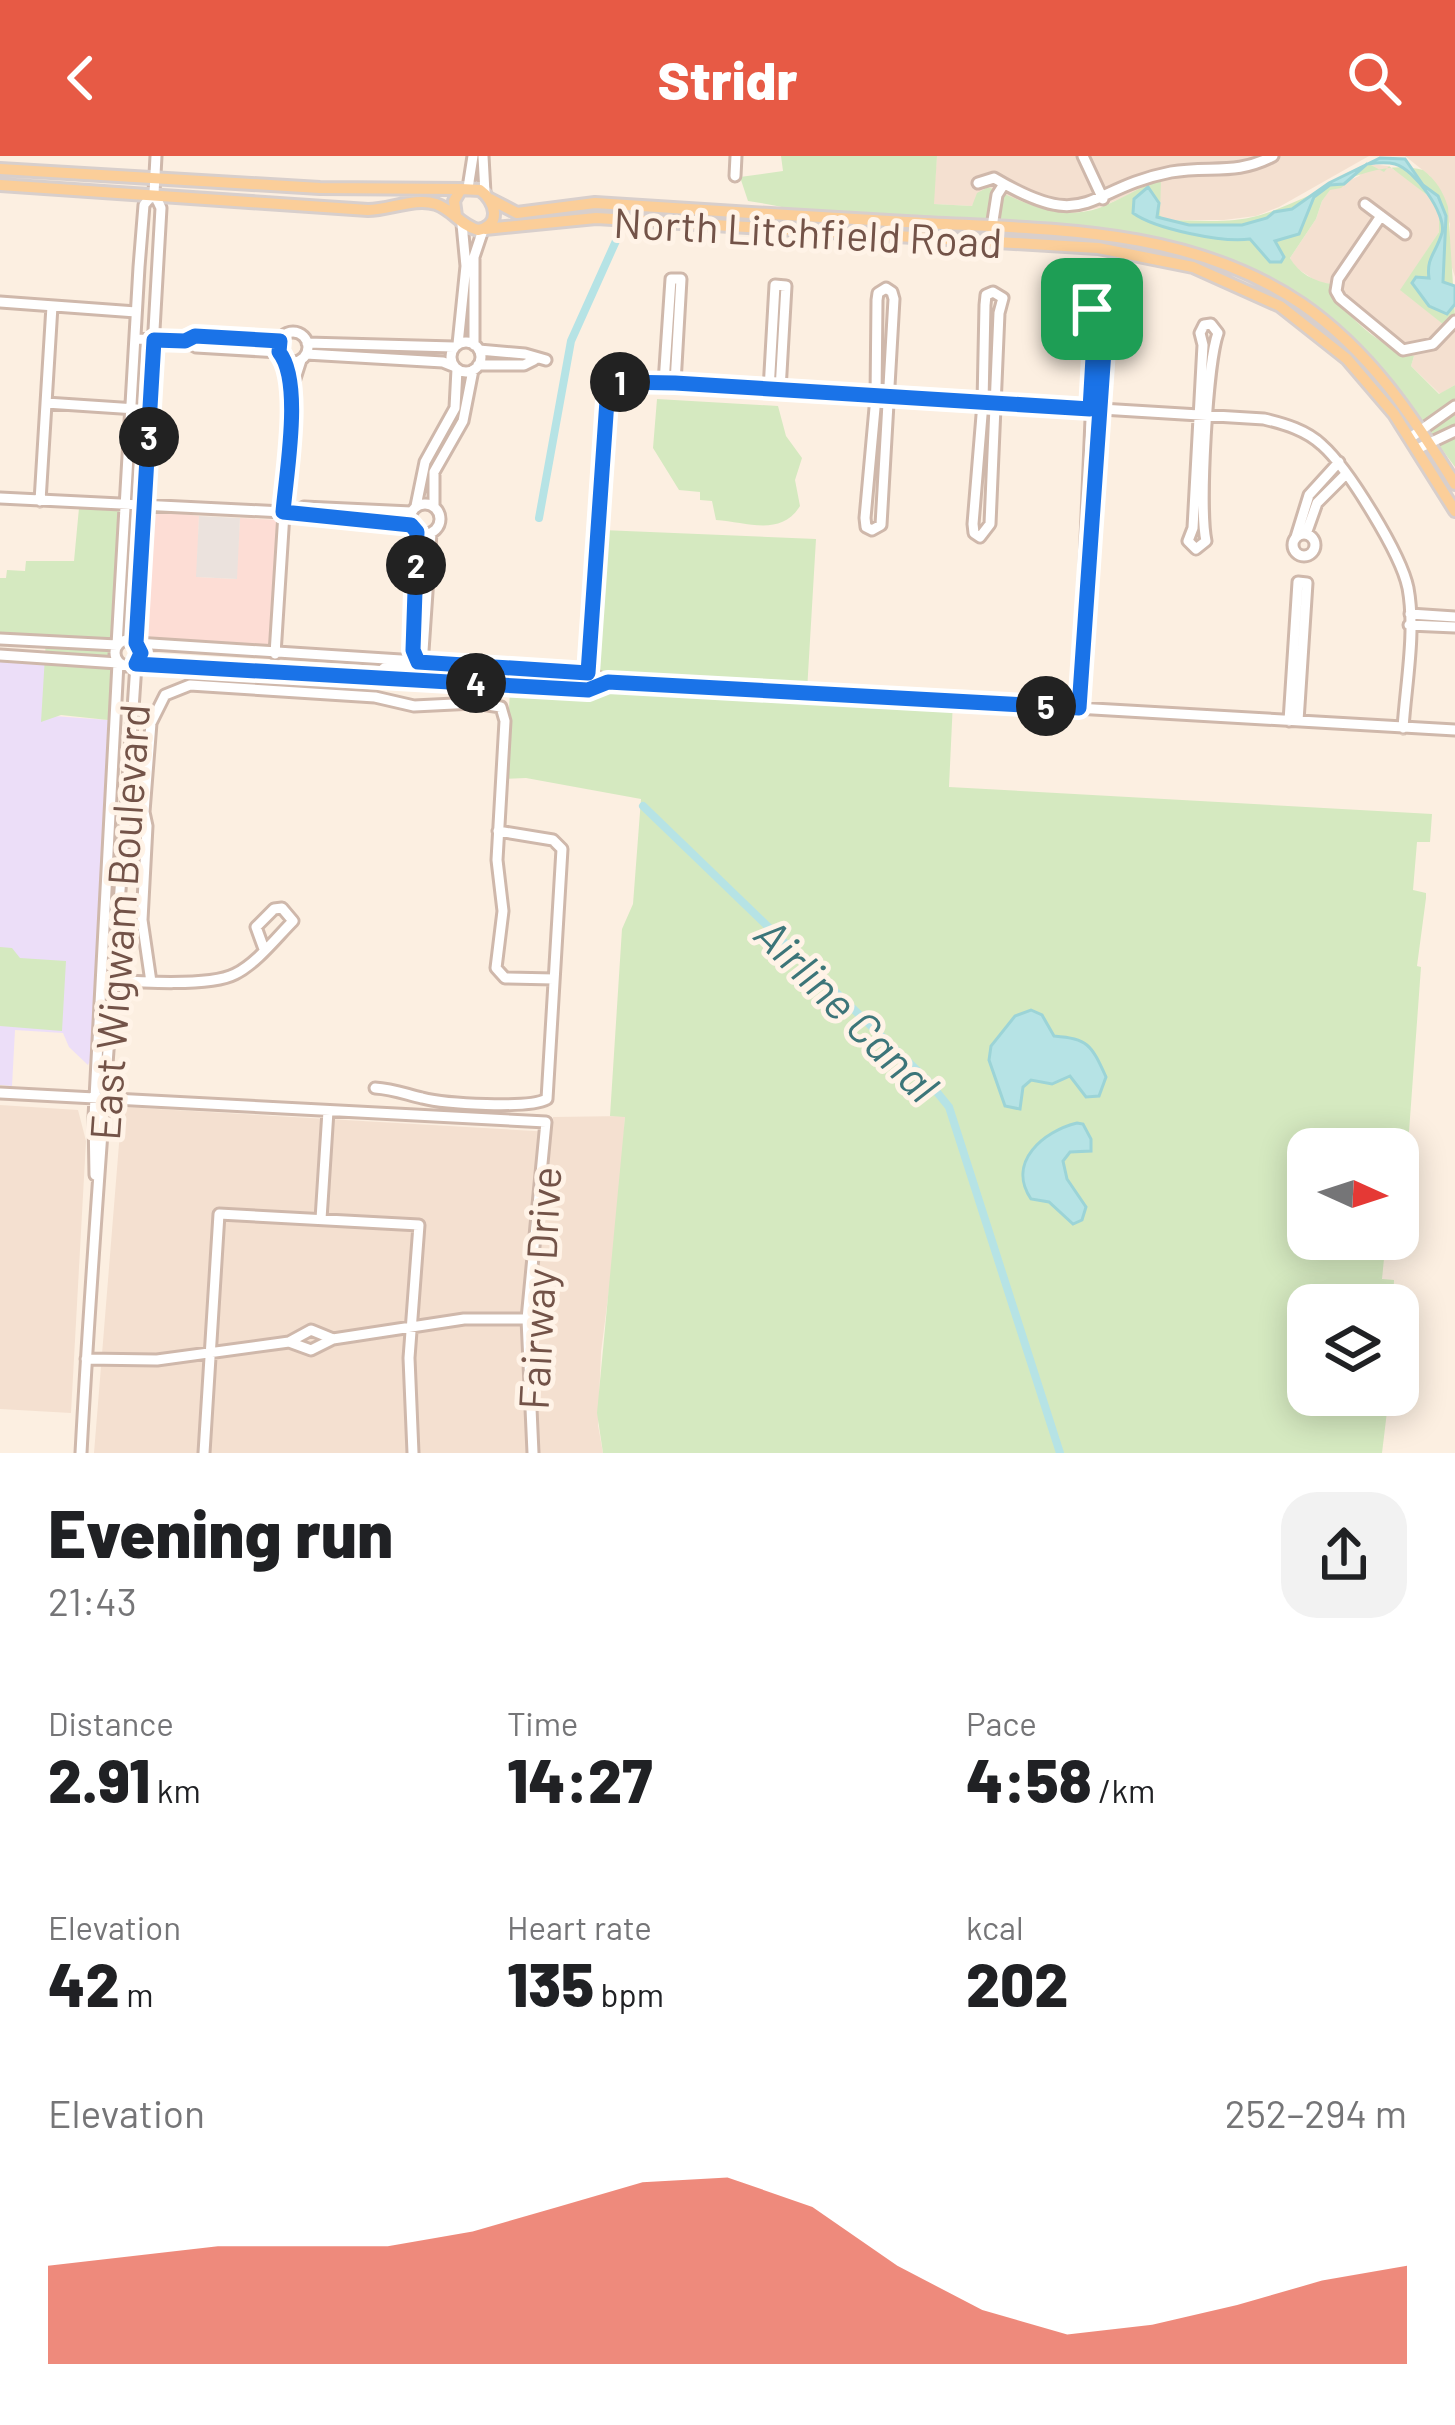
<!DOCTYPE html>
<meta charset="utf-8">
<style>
:root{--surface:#fff;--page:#f2f2f2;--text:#202124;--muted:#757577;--accent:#e75a45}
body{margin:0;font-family:Barlow,sans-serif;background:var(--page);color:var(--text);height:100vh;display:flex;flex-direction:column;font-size:45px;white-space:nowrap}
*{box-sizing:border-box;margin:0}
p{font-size:39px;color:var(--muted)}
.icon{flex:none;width:66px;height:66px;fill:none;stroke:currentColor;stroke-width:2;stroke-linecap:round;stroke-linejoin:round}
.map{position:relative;height:1297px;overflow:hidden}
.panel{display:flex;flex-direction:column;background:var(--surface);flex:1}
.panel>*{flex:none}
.needle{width:78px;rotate:93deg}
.fabs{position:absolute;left:1287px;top:972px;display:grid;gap:24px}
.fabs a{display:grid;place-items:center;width:132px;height:132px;border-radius:24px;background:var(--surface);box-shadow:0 6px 30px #0003;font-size:60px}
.pin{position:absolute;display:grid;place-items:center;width:102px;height:102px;color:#fff;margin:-51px;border-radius:24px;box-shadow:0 6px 18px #0006}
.km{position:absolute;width:60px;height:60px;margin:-30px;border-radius:50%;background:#222;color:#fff;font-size:33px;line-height:60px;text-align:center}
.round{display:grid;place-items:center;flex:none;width:126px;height:126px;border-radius:36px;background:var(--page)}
.summary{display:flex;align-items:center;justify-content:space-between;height:204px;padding:0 48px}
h1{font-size:66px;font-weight:800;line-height:90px}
.metrics{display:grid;grid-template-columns:repeat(3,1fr);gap:18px;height:204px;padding:12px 48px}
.metrics div{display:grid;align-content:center}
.metrics b{font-size:60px;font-weight:800}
.metrics small{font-size:33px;font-weight:400}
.metrics p{font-size:33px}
.chart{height:336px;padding:24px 48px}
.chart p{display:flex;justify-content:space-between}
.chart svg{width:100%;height:216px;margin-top:12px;fill:var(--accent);opacity:.7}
header{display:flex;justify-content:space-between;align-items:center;height:156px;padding:0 48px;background:var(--accent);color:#fff;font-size:54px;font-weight:800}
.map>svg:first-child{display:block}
</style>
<header><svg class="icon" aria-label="back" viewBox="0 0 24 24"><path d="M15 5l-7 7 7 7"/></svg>Stridr<svg class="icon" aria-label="search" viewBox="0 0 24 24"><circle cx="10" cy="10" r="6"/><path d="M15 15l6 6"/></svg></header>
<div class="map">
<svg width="1455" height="1297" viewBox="0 0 1455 1297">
<rect width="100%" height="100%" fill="#fcefe1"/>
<!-- residential -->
<path fill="#f4e0d0" d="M937 0H1369L1279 51 1256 60 1224 64H1165L1160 59V25L1101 51 1071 58 1030 51 988 31H984L972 50 933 48Z
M1405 0H1455V121L1449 102 1450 68 1430 20Z
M1370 8 1388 10 1404 20 1427 39 1439 56V76L1401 134 1443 168 1455 160V229L1440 238 1411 210 1414 200 1397 196 1338 146 1332 128 1319 127 1295 111 1290 102 1316 63 1322 45 1330 33 1359 20Z
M0 949 78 954 86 985 71 1257 0 1253Z
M122 951 552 976 553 961 625 960 619 1056 601 1196 598 1269 603 1297H94Z"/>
<!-- commercial -->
<path fill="#fdddd5" d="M163 355 199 360 197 421 236 423 240 362 279 364 272 491 143 484 140 470 150 356Z"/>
<!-- industrial -->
<path fill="#ebe2dd" d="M199 360 240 362 237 423 196 421Z"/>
<!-- education -->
<path fill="#ecdef8" d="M0 503 55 506 53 560 108 564 95 892 88 909 69 891 63 877 15 874 12 930 0 929Z"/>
<!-- green -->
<path fill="#d5e9c0" d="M781 0H937L934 48 972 50 977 37 988 31C1025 46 1058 66 1099 52 1120 44 1139 31 1161 24L1160 59 1165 64C1195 64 1228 68 1257 60 1311 45 1369 0 1423 14 1436 24 1443 35 1448 51L1455 160 1444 169 1400 134 1439 76V57L1427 39 1389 10 1384 16 1369 8 1341 32 1330 34 1322 45 1316 63 1290 102C1298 117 1315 126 1332 128 1339 158 1385 194 1414 200L1411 210 1439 238 1455 229V311C1413 254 1375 195 1317 153 1199 67 1059 72 921 64 885 62 846 63 811 57 790 53 770 48 748 45L740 21 783 15Z
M657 243 778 250 786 280 802 302 795 324 800 350C781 381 747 366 716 364L712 345 700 344V336L679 334 653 292Z
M79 352 119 355 123 362 108 564 61 559 41 566 46 483 0 479V422H6L7 414 25 415 26 405H74Z
M602 374 816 383 807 535 953 545 949 631 1432 658 1430 686H1417L1413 734 1426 737V742L1417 810 1421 811 1402 1072H1398V993H1308V1083H1386L1382 1123 1394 1124 1393 1149H1308V1239H1389L1382 1297H603L597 1257 625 961 610 960 622 773 633 748 641 643 526 622 505 623 510 534 592 538Z
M0 791 12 792 20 802 66 805 62 875 0 870Z"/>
<!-- water -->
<path fill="#b6e3e5" stroke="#9cd4d7" stroke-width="3" d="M1380 2 1405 3 1423 29 1438 40 1446 60 1443 126 1455 130V148L1447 158 1429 150 1412 127 1416 121 1429 122C1426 102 1436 97 1442 77 1447 58 1414 13 1395 8 1388 6 1374 7 1367 8L1344 28 1330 29 1314 41 1299 78 1275 85 1284 101 1281 106H1270L1250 83C1223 87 1155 73 1133 57L1134 43 1148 31 1159 47 1157 61 1189 69H1242L1267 62 1274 56 1292 53 1329 27Z
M1031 854 1042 859 1054 880C1088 883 1091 888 1106 921L1099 940 1086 941 1070 920 1052 928 1031 924 1023 931 1020 953 1005 950 989 904 991 890 1015 860Z
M1077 967 1083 968 1091 983V995L1070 996 1063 1005 1067 1023 1086 1051 1082 1064 1073 1068 1049 1046 1031 1043C1006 1006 1044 975 1077 967Z"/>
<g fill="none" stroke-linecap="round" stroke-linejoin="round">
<!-- canal -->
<path stroke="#b6e3e5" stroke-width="8" d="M539 362 571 185 620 76
M643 650 928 925 949 951 1060 1297"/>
<defs>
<path id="minor" d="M156 0 154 37 161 52 136 487 588 516 608 526
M483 0 485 37
M1083 0 1103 43
M735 20 736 0
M978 27 994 22C1090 79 1084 33 1171 16 1210 9 1235 20 1273 0
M468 32 473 0
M1365 48 1405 78
M1381 60 1338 123 1336 135 1340 142 1403 194 1433 188 1455 165
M992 71 997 39 1004 28
M671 123H681L675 227
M775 129 786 130 780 234
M886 132 892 136 894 143 881 369 872 374 866 371 865 362 876 241 877 144 878 137Z
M993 136 1003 142 999 157 990 368 980 381 974 377 973 368 983 247 985 149 986 139Z
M0 146 136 156
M1211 168 1218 177C1207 207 1199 352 1206 385L1196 393 1188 385 1193 372 1203 189 1200 177 1204 169Z
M278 191a15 15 0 1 1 30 0a15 15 0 1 1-30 0Z
M135 183 185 185 195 180 280 185
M185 185 196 191 279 196
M451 201a15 15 0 1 1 30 0a15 15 0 1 1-30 0Z
M307 187 454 191
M458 188 466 110 462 68
M474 189V101L483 74
M479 194 525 198 546 204
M306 198 443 206 453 210
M478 209H524L534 204
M664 227 671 123
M769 234 775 129
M46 247 151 254
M1410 282 1455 250
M1417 293 1455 275
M0 342 283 356 297 355 304 351 411 356
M40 345 52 150
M410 363a15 15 0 1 1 30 0a15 15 0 1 1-30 0Z
M416 350 425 306 455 252 457 213
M434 350V316L463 265 473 214
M297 355 304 360 411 369
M417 376 413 494 418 499
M1306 378 1317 347 1346 318
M1293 389a11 11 0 1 1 22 0a11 11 0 1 1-22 0Z
M1296 381 1309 339 1339 306
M1298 426 1307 427 1298 565
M1410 458 1455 461
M1409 469 1455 471
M0 483 117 489 139 111 144 49 152 39
M115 497a13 13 0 1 1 26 0a13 13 0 1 1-26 0Z
M275 498 292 232 301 204
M0 499 118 507 94 961 95 1019
M417 506 423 495 431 377
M375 520 384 512 412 513 417 506
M586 534 608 230 620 226 675 227 1264 263C1285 268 1306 274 1322 289 1348 312 1401 398 1408 432 1416 476 1406 527 1403 572
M1079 552 1095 167 1092 153 1101 143 1111 154 1106 166 1092 396 1086 425
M1289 565 1298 426
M109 824C138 826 210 831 235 818 257 807 276 782 293 765L282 752 274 753 256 771 264 793
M151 826 142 764 147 670 144 656 151 567 165 539 190 529 375 541 414 550 474 547 501 551 505 565 497 704 503 755 496 812 505 822 554 823
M375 932C393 933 405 938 422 942 445 948 529 953 547 943L562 693 553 684 498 675
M0 937 546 966 527 1163 533 1297
M321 1063 328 955
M311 1174 333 1183 311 1194 289 1186Z
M333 1183 464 1163H527
M86 1203 157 1204 289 1186
M81 1297C95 1034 119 771 136 508L588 534 608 526 680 529 1455 574
M204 1297 219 1058 419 1069 409 1202 413 1297"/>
<path id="major" d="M0 13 320 32 461 33
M0 29 368 54C390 54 415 41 436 48 453 54 460 69 478 74 502 70 496 45 480 34L461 33 454 45 456 60
M490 43 517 57 595 47C699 54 802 60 906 66 1042 74 1184 68 1302 148 1370 195 1412 259 1455 328
M485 73 596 62 1098 92 1193 111 1280 150 1347 203 1394 258 1455 355"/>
</defs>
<!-- minor casing -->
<use href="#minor" stroke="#cfb8ab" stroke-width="15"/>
<!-- major casing -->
<use href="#major" stroke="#d8cfcc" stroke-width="16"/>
<!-- minor -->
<use href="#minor" stroke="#fff" stroke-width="9"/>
<!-- major -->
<use href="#major" stroke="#fbce99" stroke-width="10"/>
</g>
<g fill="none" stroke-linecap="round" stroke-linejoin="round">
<defs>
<path id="route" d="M1101 143 1111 154 1106 166 1079 552 608 526 588 534 136 508 141 497 136 487 154 184 185 185 195 180 280 185 279 196C303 225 286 318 283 356L411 369 417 376 413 494 418 506 588 517 608 230 620 226 675 227 1090 253 1095 167 1092 153Z"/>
</defs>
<!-- route casing -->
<use href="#route" stroke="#fff" stroke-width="24"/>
<!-- route -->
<use href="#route" stroke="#1a73e8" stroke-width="15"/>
</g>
<g text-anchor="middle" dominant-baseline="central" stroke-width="10" stroke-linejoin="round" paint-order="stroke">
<!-- street labels -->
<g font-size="42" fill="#735348" stroke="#fff3e7">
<text transform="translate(808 75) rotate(3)">North Litchfield Road</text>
<text transform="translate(118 766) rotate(-86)">East Wigwam Boulevard</text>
<text transform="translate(538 1132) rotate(-87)">Fairway Drive</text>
</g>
<!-- water labels -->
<g font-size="45" font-style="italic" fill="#3c7579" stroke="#fff3e7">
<text transform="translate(848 853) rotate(45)">Airline Canal</text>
</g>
</g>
</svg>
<div class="fabs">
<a><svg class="needle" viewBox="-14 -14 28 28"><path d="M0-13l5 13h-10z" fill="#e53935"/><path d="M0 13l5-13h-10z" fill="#757577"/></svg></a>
<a><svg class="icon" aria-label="layers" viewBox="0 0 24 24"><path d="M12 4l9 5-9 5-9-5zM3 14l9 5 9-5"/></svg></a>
</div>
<div class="pin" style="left:1092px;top:153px;background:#1e9e55"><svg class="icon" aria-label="arrive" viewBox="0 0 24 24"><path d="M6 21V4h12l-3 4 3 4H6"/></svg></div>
<b class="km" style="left:620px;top:226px">1</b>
<b class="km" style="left:416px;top:409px">2</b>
<b class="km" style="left:149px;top:281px">3</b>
<b class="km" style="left:476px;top:527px">4</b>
<b class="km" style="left:1046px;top:550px">5</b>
</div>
<section class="panel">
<div class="summary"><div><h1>Evening run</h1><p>21:43</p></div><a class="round"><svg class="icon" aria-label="share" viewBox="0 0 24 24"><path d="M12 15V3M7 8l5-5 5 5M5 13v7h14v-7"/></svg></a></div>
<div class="metrics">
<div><p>Distance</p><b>2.91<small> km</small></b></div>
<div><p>Time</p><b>14:27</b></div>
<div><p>Pace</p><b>4:58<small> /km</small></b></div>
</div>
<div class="metrics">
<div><p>Elevation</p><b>42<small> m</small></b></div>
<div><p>Heart rate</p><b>135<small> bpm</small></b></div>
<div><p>kcal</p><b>202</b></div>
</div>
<div class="chart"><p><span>Elevation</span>252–294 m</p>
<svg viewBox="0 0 160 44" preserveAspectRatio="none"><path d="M0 44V24L10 22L20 20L30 20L40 20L50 17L60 12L70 7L80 6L90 12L100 24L110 33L120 38L130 36L140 32L150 27L160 24V44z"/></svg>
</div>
</section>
